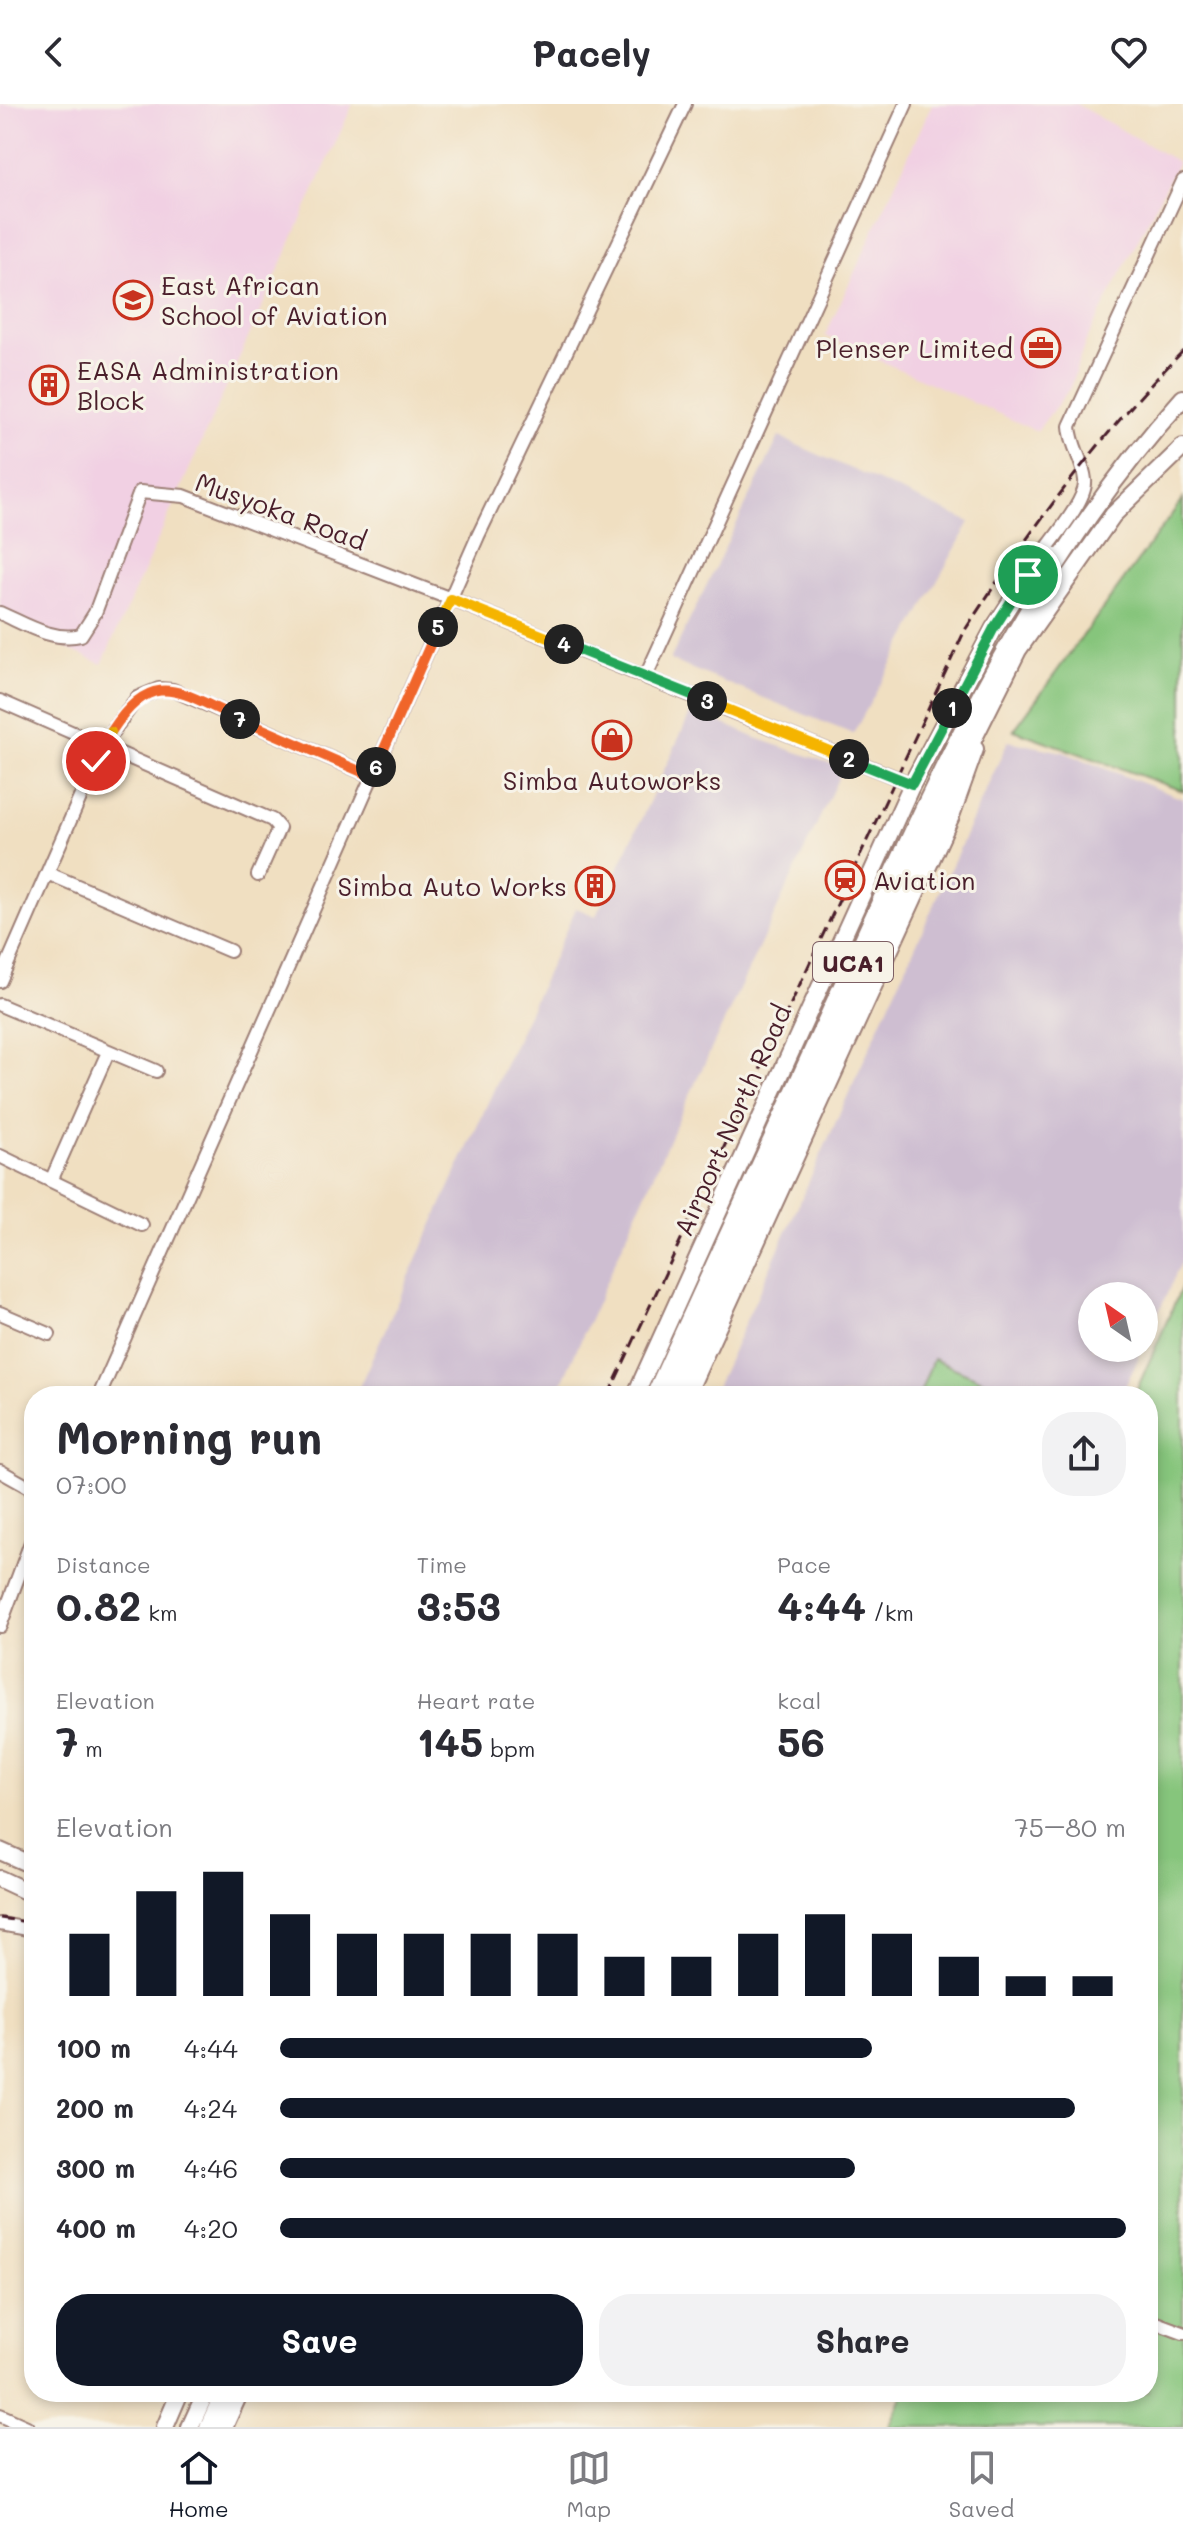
<!DOCTYPE html>
<meta charset="utf-8">
<style>
:root{--surface:#fff;--page:#f2f2f3;--text:#2b2b33;--muted:#7c7c81;--line:#e1e1e2;--accent:#111827}
body{margin:0;font-family:Mali,sans-serif;background:var(--page);color:var(--text);height:100vh;display:flex;flex-direction:column;font-size:30px;white-space:nowrap}
*{box-sizing:border-box;margin:0}
p{font-size:26px;color:var(--muted)}
.icon{flex:none;width:44px;height:44px;fill:none;stroke:currentColor;stroke-width:2;stroke-linecap:round;stroke-linejoin:round}
.map{position:relative;flex:1;overflow:hidden}
.details{position:absolute;left:24px;top:1282px;width:1134px;height:1016px;display:flex;flex-direction:column;background:var(--surface);border-radius:32px;box-shadow:0 4px 12px #0003}
.details>*{flex:none}
.needle{width:52px;rotate:326deg}
.tools{position:absolute;left:1078px;top:1178px;display:grid;gap:16px}
.tools a{display:grid;place-items:center;width:80px;height:80px;border-radius:50%;background:var(--surface);box-shadow:0 4px 12px #0003;font-size:40px}
.pin{position:absolute;display:grid;place-items:center;width:68px;height:68px;color:#fff;margin:-34px;border:4px solid #fff;border-radius:50%;box-shadow:0 2px 8px #0007}
.km{position:absolute;width:40px;height:40px;margin:-20px;border-radius:50%;background:#222;color:#fff;font-size:22px;line-height:40px;text-align:center}
.round{display:grid;place-items:center;flex:none;width:84px;height:84px;border-radius:32px;background:var(--page)}
.summary{display:flex;align-items:center;justify-content:space-between;height:136px;padding:0 32px}
h1{font-size:44px;font-weight:700;line-height:60px}
.stats{display:grid;grid-template-columns:repeat(3,1fr);gap:12px;height:136px;padding:8px 32px}
.stats div{display:grid;align-content:center}
.stats b{font-size:40px;font-weight:700}
.stats small{font-size:22px;font-weight:400}
.stats p{font-size:22px}
.chart{height:224px;padding:16px 32px}
.chart p{display:flex;justify-content:space-between}
.chart svg{width:100%;height:144px;margin-top:8px;stroke:var(--accent);stroke-width:6}
.button{display:flex;gap:16px;margin-top:auto;padding:16px 32px}
.button a{flex:1;height:92px;border-radius:32px;background:var(--accent);color:#fff;font-size:32px;font-weight:700;line-height:92px;text-align:center}
.button a+a{background:var(--page);color:var(--text)}
ul{padding:0 32px;list-style:none;font-size:26px}
li{display:grid;grid-template-columns:128px 96px 1fr;align-items:center;height:60px}
li i{height:20px;border-radius:10px;background:var(--accent)}
header{display:flex;justify-content:space-between;align-items:center;height:104px;padding:0 32px;background:var(--surface);font-size:36px;font-weight:700}
.dock{display:flex;justify-content:space-around;align-items:center;height:112px;border-top:2px solid var(--line);background:var(--surface);font-size:22px;color:var(--muted)}
.dock a{display:grid;justify-items:center;gap:4px}
.dock .on{color:var(--accent)}
.map>svg:first-child{display:block}
</style>
<header><svg class="icon" aria-label="back" viewBox="0 0 24 24"><path d="M15 5l-7 7 7 7"/></svg>Pacely<svg class="icon" aria-label="heart" viewBox="0 0 24 24"><path d="M12 20l-8-8c-3-5 5-10 8-4 3-6 11-1 8 4z"/></svg></header>
<div class="map">
<svg width="1183" height="2323" viewBox="0 0 1183 2323">
<rect width="100%" height="100%" fill="#f7f3e8"/>
<filter id="ink" filterUnits="userSpaceOnUse"><feTurbulence type="fractalNoise" baseFrequency=".0125" numOctaves="2"/><feDisplacementMap in="SourceGraphic" scale="16" xChannelSelector="R" yChannelSelector="G"/><feConvolveMatrix kernelMatrix="1 2 1 2 8 2 1 2 1" color-interpolation-filters="sRGB"/></filter>
<filter id="wash" filterUnits="userSpaceOnUse"><feTurbulence type="fractalNoise" baseFrequency=".006" numOctaves="4" result="noise"/><feDisplacementMap in="SourceGraphic" scale="32" xChannelSelector="R" yChannelSelector="G"/><feGaussianBlur stdDeviation="1.8" result="paint"/><feColorMatrix in="noise" values="0 0 0 0 0 0 0 0 0 0 0 0 0 0 0 0 0 1.4 0 .05"/><feComposite in="paint" operator="in"/></filter>
<g filter="url(#wash)">
<rect width="100%" height="100%" fill="#f0dfc1"/>
<!-- built -->
<path fill="#f1d0e3" d="M0 0H353L102 560 0 515Z
M932 0H1076L1178 58 1085 239 1070 284 1037 327 825 232Z"/>
<!-- industrial -->
<path fill="#cebed1" d="M779 333 970 418 853 630 670 556Z
M692 606 756 634 843 664 672 1029 556 1292H355L576 804 596 812Z
M1008 637 1063 648 1183 695V1154L1144 1241V1192H1092V1244H1143L1121 1292H712Z"/>
<!-- green -->
<path fill="#86c57c" stroke="#687254" stroke-width="2" d="M1183 395V687L1014 626Z
M1183 1180V2323H889L904 2288H1148V1292H1134Z
M933 1255 1020 1292H919Z"/>
</g>
<g filter="url(#ink)">
<g fill="none" stroke-linecap="round" stroke-linejoin="round">
<defs>
<path id="minor" d="M1030 468C1042 447 1088 398 1085 376 1083 356 1071 342 1070 322L1183 77
M0 509C25 520 53 538 81 531L95 509 140 388 184 392 451 495 912 680
M646 572 906 0
M0 597 272 716 279 724 258 771
M47 769 230 847
M0 877 103 641 137 594 159 585 173 586 371 672
M0 901 156 967
M0 1052 142 1121
M51 1077 108 948
M0 1209 49 1230
M99 1292 478 432 685 0
M0 1367 34 1386
M0 1522 34 1430
M0 1820 34 1826
M1148 2216 1183 2229
M0 2311 27 2323"/>
<path id="major" d="M635 1292 912 680 994 524 1022 481 1054 452
M654 1292C720 1149 786 1006 851 862 943 659 1032 461 1183 294
M670 1292 935 712 1018 546 1113 411 1183 343
M686 1292 951 712 975 645
M0 1747 34 1762
M0 1775 34 1791
M165 2323 180 2288
M190 2323 206 2288
M208 2323 224 2288
M224 2323 240 2288"/>
</defs>
<!-- minor casing -->
<use href="#minor" stroke="#9d7f76" stroke-width="16"/>
<!-- major casing -->
<use href="#major" stroke="#9d7f76" stroke-width="20"/>
<!-- minor -->
<use href="#minor" stroke="#fff" stroke-width="12"/>
<!-- major -->
<use href="#major" stroke="#fff" stroke-width="16"/>
<!-- rail -->
<path stroke="#4a1f2b" stroke-width="3" stroke-dasharray="12 6" stroke-linecap="butt" d="M608 1292 965 526C1030 426 1099 332 1183 247
M0 1814 34 1819"/>
</g>
</g>
<g fill="none" stroke-linecap="round" stroke-linejoin="round" filter="url(#ink)">
<defs>
<path id="split-1" d="M952 604 994 524 1028 471"/>
<path id="split-2" d="M849 655 912 680 952 604"/>
<path id="split-3" d="M707 597 849 655"/>
<path id="split-4" d="M564 540 707 597"/>
<path id="split-5" d="M438 523 451 495 564 540"/>
<path id="split-6" d="M376 663 438 523"/>
<path id="split-7" d="M240 615 371 672 376 663"/>
<path id="split-8" d="M111 628C155 561 179 589 240 615"/>
<path id="split-9" d="M96 657 111 628"/>
</defs>
<!-- split-1 casing -->
<use href="#split-1" stroke="#fff" stroke-width="16"/>
<!-- split-2 casing -->
<use href="#split-2" stroke="#fff" stroke-width="16"/>
<!-- split-3 casing -->
<use href="#split-3" stroke="#fff" stroke-width="16"/>
<!-- split-4 casing -->
<use href="#split-4" stroke="#fff" stroke-width="16"/>
<!-- split-5 casing -->
<use href="#split-5" stroke="#fff" stroke-width="16"/>
<!-- split-6 casing -->
<use href="#split-6" stroke="#fff" stroke-width="16"/>
<!-- split-7 casing -->
<use href="#split-7" stroke="#fff" stroke-width="16"/>
<!-- split-8 casing -->
<use href="#split-8" stroke="#fff" stroke-width="16"/>
<!-- split-9 casing -->
<use href="#split-9" stroke="#fff" stroke-width="16"/>
<!-- split-1 -->
<use href="#split-1" stroke="#22a559" stroke-width="10"/>
<!-- split-2 -->
<use href="#split-2" stroke="#22a559" stroke-width="10"/>
<!-- split-3 -->
<use href="#split-3" stroke="#f5b400" stroke-width="10"/>
<!-- split-4 -->
<use href="#split-4" stroke="#22a559" stroke-width="10"/>
<!-- split-5 -->
<use href="#split-5" stroke="#f5b400" stroke-width="10"/>
<!-- split-6 -->
<use href="#split-6" stroke="#f0652b" stroke-width="10"/>
<!-- split-7 -->
<use href="#split-7" stroke="#f0652b" stroke-width="10"/>
<!-- split-8 -->
<use href="#split-8" stroke="#f0652b" stroke-width="10"/>
<!-- split-9 -->
<use href="#split-9" stroke="#f5b400" stroke-width="10"/>
</g>
<!-- icons -->
<defs>
<symbol id="university-ring" viewBox="-11 -11 22 22"><circle r="9.5" fill="#f7f3e8" stroke="#c8321e" stroke-width="1.5"/><path d="M0-5L7-2L0 1L-7-2ZM-4 1L0 2.5L4 1V4Q0 6-4 4Z" fill="#c8321e"/></symbol>
<symbol id="office-ring" viewBox="-11 -11 22 22"><circle r="9.5" fill="#f7f3e8" stroke="#c8321e" stroke-width="1.5"/><path d="M-6-3h4V-5.5h4V-3h4V5H-6ZM-1-4.5V-3h2v-1.5ZM-6 0V1H6V0Z" fill="#c8321e"/></symbol>
<symbol id="building-ring" viewBox="-11 -11 22 22"><circle r="9.5" fill="#f7f3e8" stroke="#c8321e" stroke-width="1.5"/><path d="M-4-6H4V6H1V3H-1V6H-4ZM-2.5-4.3h1.7v1.8h-1.7ZM.8-4.3h1.7v1.8H.8ZM-2.5-1h1.7V.8h-1.7ZM.8-1h1.7V.8H.8Z" fill="#c8321e"/></symbol>
<symbol id="shop-ring" viewBox="-11 -11 22 22"><circle r="9.5" fill="#f7f3e8" stroke="#c8321e" stroke-width="1.5"/><path d="M-5-2.5h2.3a2.7 3.5 0 0 1 5.4 0H5L5.5 6h-11ZM-1.5-2.5h3a1.5 2.3 0 0 0-3 0Z" fill="#c8321e"/></symbol>
<symbol id="station-ring" viewBox="-11 -11 22 22"><circle r="9.5" fill="#f7f3e8" stroke="#c8321e" stroke-width="1.5"/><path d="M-3-6H3Q5-6 5-4V2Q5 4 3 4L4.5 6H3L1.5 4h-3L-3 6H-4.5L-3 4Q-5 4-5 2V-4Q-5-6-3-6ZM-3.5-4v3h7v-3ZM-3.5 1v1.5H-2V1ZM2 1v1.5H3.5V1Z" fill="#c8321e"/></symbol>
</defs>
<g fill-rule="evenodd">
<use href="#university-ring" x="111" y="174" width="44" height="44"/>
<use href="#office-ring" x="1019" y="222" width="44" height="44"/>
<use href="#building-ring" x="27" y="259" width="44" height="44"/>
<use href="#shop-ring" x="590" y="614" width="44" height="44"/>
<use href="#station-ring" x="823" y="754" width="44" height="44"/>
<use href="#building-ring" x="573" y="760" width="44" height="44"/>
</g>
<g text-anchor="middle" dominant-baseline="central" stroke-width="6" stroke-linejoin="round" paint-order="stroke">
<!-- shield labels -->
<rect fill="#f7f3e8" stroke="#7e5f64" stroke-width="2" x="813" y="838" width="80" height="40" rx="6"/>
<g font-size="24" font-weight="bold" fill="#4a1f2b">
<text x="853" y="858">UCA1</text>
</g>
<!-- poi labels -->
<g font-size="26" fill="#4a1f2b" stroke="#f7f3e8" text-anchor="start">
<text x="161" y="181">East African<tspan x="161" dy="30">School of Aviation</tspan></text>
<text x="1013" y="244" text-anchor="end">Plenser Limited</text>
<text x="77" y="266">EASA Administration<tspan x="77" dy="30">Block</tspan></text>
<text x="612" y="676" text-anchor="middle">Simba Autoworks</text>
<text x="873" y="776">Aviation</text>
<text x="567" y="782" text-anchor="end">Simba Auto Works</text>
</g>
<!-- street labels -->
<g font-size="26" fill="#4a1f2b" stroke="#f7f3e8">
<text transform="translate(281 407) rotate(20)">Musyoka Road</text>
<text transform="translate(732 1016) rotate(-66)">Airport North Road</text>
</g>
</g>
</svg>
<div class="tools">
<a><svg class="needle" viewBox="-14 -14 28 28"><path d="M0-13l5 13h-10z" fill="#e53935"/><path d="M0 13l5-13h-10z" fill="#7c7c81"/></svg></a>
</div>
<div class="pin" style="left:1028px;top:471px;background:#1e9e55"><svg class="icon" aria-label="arrive" viewBox="0 0 24 24"><path d="M6 21V4h12l-3 4 3 4H6"/></svg></div>
<div class="pin" style="left:96px;top:657px;background:#d93025"><svg class="icon" aria-label="check" viewBox="0 0 24 24"><path d="M5 12l5 5 9-10"/></svg></div>
<b class="km" style="left:952px;top:604px">1</b>
<b class="km" style="left:849px;top:655px">2</b>
<b class="km" style="left:707px;top:597px">3</b>
<b class="km" style="left:564px;top:540px">4</b>
<b class="km" style="left:438px;top:523px">5</b>
<b class="km" style="left:376px;top:663px">6</b>
<b class="km" style="left:240px;top:615px">7</b>
<section class="details">
<div class="summary"><div><h1>Morning run</h1><p>07:00</p></div><a class="round"><svg class="icon" aria-label="share" viewBox="0 0 24 24"><path d="M12 15V3M7 8l5-5 5 5M5 13v7h14v-7"/></svg></a></div>
<div class="stats">
<div><p>Distance</p><b>0.82<small> km</small></b></div>
<div><p>Time</p><b>3:53</b></div>
<div><p>Pace</p><b>4:44<small> /km</small></b></div>
</div>
<div class="stats">
<div><p>Elevation</p><b>7<small> m</small></b></div>
<div><p>Heart rate</p><b>145<small> bpm</small></b></div>
<div><p>kcal</p><b>56</b></div>
</div>
<div class="chart"><p><span>Elevation</span>75–80 m</p>
<svg viewBox="0 0 160 44" preserveAspectRatio="none"><path d="M5 44V25M15 44V12M25 44V6M35 44V19M45 44V25M55 44V25M65 44V25M75 44V25M85 44V32M95 44V32M105 44V25M115 44V19M125 44V25M135 44V32M145 44V38M155 44V38"/></svg>
</div>
<ul>
<li><b>100 m</b>4:44<i style="width:70%"></i></li>
<li><b>200 m</b>4:24<i style="width:94%"></i></li>
<li><b>300 m</b>4:46<i style="width:68%"></i></li>
<li><b>400 m</b>4:20<i style="width:100%"></i></li>
</ul>
<div class="button"><a>Save</a><a>Share</a></div>
</section>
</div>
<nav class="dock">
<a class="on"><svg class="icon" aria-label="home" viewBox="0 0 24 24"><path d="M3 11l9-7 9 7M6 9v11h12V9"/></svg>Home</a>
<a><svg class="icon" aria-label="map" viewBox="0 0 24 24"><path d="M3 6l6-2 6 2 6-2v14l-6 2-6-2-6 2zM9 4v14M15 6v14"/></svg>Map</a>
<a><svg class="icon" aria-label="saved" viewBox="0 0 24 24"><path d="M7 4h10v16l-5-4-5 4z"/></svg>Saved</a>
</nav>
